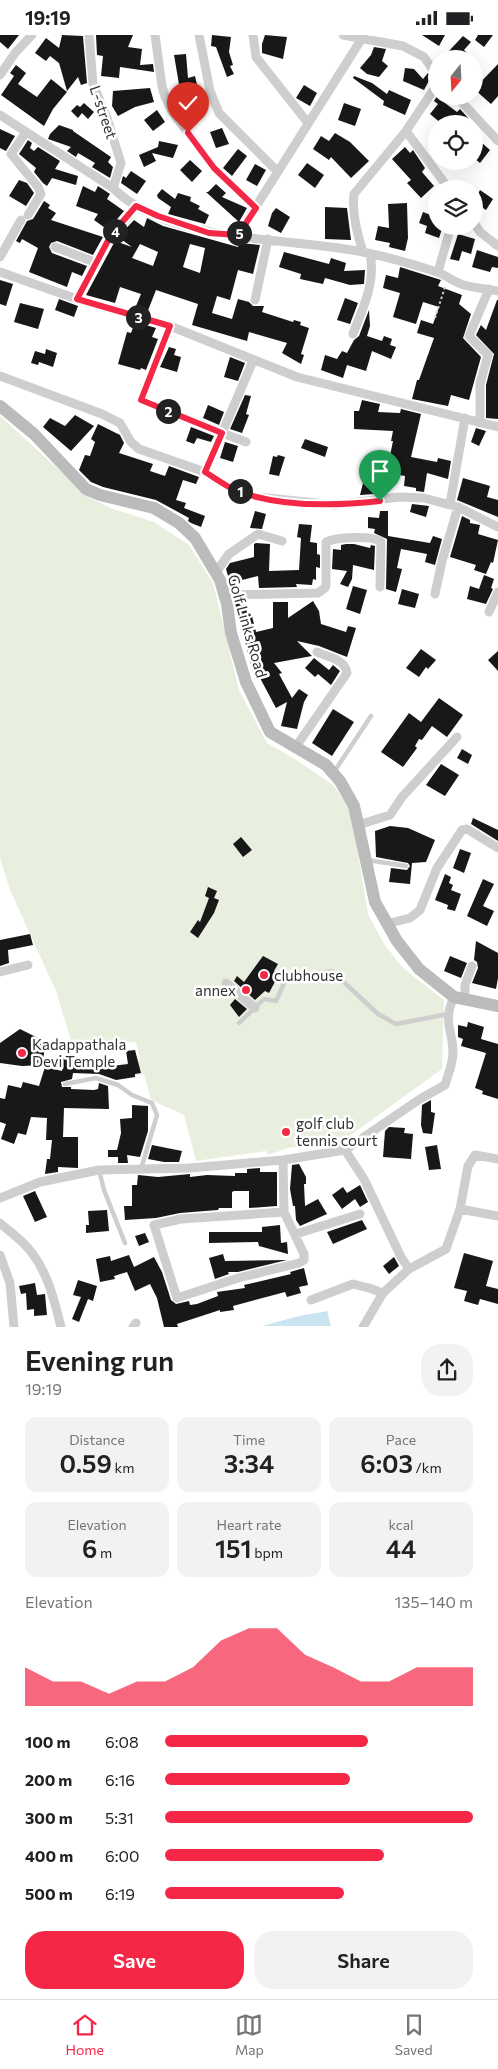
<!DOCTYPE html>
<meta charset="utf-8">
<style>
:root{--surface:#fff;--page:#f2f2f2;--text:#202124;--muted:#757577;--line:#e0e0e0;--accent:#f42747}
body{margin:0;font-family:Commissioner,sans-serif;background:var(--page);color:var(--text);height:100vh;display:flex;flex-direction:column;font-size:19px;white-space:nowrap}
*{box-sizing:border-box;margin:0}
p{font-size:16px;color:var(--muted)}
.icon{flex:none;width:28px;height:28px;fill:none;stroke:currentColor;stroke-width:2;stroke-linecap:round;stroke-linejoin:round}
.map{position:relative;height:1292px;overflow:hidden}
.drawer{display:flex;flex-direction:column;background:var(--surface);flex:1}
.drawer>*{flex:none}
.needle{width:32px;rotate:198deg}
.controls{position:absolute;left:428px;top:15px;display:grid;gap:10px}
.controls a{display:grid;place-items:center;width:55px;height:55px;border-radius:50%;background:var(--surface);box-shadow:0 5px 20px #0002;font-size:25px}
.pin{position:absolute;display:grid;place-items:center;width:42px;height:42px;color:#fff;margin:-51px -21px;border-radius:50% 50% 50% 0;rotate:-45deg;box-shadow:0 0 5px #0007}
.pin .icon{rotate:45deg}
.km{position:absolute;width:25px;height:25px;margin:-12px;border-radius:50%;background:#222;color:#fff;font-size:14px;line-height:25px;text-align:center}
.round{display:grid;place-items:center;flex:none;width:52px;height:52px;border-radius:20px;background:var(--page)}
.headline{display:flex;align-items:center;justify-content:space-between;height:85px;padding:0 25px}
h1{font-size:28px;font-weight:600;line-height:38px}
.figures{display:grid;grid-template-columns:repeat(3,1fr);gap:8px;height:85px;padding:5px 25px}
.figures div{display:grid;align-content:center;border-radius:12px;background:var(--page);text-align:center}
.figures b{font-size:25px;font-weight:600}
.figures small{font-size:14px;font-weight:400}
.figures p{font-size:14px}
.chart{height:140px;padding:10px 25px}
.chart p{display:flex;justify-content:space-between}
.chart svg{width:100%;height:90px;margin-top:5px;fill:var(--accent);opacity:.7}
.primary-button{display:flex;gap:10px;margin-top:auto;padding:10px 25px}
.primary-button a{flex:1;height:58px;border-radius:20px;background:var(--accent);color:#fff;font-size:20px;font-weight:600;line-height:58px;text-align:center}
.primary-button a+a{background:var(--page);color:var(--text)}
ul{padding:0 25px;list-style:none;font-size:16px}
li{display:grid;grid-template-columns:80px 60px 1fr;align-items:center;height:38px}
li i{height:12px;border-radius:6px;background:var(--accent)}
.status{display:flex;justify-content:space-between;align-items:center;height:35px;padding:0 25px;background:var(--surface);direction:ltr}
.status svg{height:14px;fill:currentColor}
.tab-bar{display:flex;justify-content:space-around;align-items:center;height:70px;border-top:1px solid var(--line);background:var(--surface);font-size:14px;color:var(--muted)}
.tab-bar a{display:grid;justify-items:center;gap:2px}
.tab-bar .on{color:var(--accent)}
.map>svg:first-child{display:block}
</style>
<div class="status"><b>19:19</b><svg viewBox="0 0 49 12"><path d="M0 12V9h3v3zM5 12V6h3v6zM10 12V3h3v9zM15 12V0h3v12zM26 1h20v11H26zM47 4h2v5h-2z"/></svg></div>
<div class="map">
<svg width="498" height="1292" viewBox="0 0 498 1292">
<rect width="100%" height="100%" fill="#fff"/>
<!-- green -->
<path fill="#e9efdf" d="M0 381 90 463 113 474 154 487 189 510 213 548 239 655 267 708 295 724 333 750 351 776 368 879 384 909 403 933 444 965 442 1034 348 1102 322 1109 288 1113 268 1120 266 1116 196 1126 184 1080 151 1065 144 1039 126 1042 121 1029 140 1024 136 1007 73 1012 56 956 10 855 0 823Z"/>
<!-- water -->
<path fill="#cae4f0" d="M327 1276 331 1291H262L299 1281Z"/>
<!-- building -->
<path fill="#181818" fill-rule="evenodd" d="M0 0H19L8 14 0 7Z
M62 0 83 1 87 48 81 50 78 42 67 56 59 28 50 21 46 26 35 18 46 3 59 13Z
M96 0H133L128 12 142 14 140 30 153 29 154 37 120 32 119 43 101 41 103 21 97 20Z
M212 0 231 2 229 17 233 30 230 31 234 39 227 42 216 12 211 11Z
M265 0 287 2 283 24 262 18V9Z
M422 0H445L439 11Z
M478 0H493L484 12 475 5Z
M463 1 471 7 464 15 474 24H455L448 17Z
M374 12 386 14 382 26 388 31 379 42 367 39 360 33 371 20Z
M186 19 188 43 195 41 200 63 182 67 174 20Z
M498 29V61L491 69 474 54Z
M16 30 26 38 18 49 37 62 51 44 67 57 53 74 44 91 1 60 14 41 10 38Z
M405 33 414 34 423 44 428 38 431 42 424 55 403 46Z
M354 41 372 48 387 59 389 55 411 65 405 80 383 70 384 66 353 43Z
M304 50 317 58 310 71 296 63Z
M150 53 154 67 135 72 118 81 112 71 113 56Z
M437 61H450L445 68 457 77 460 74 470 85 466 89H442L430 79 438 69 434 66Z
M84 68 94 77 88 84 82 78 78 83 71 76 77 70 80 72Z
M344 68 361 74 355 91 338 85Z
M157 75 165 87 153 96 144 85Z
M59 90 73 95V96L111 122 108 127 113 132 110 143 92 132 95 128 78 118 76 122 67 116 71 112 48 104 50 99Z
M222 93 229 109 216 113 210 97Z
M0 94 15 101 6 116 0 113Z
M335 98 350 107 369 126 351 143 331 122 329 125 313 114 321 101 329 106Z
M474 101 490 115 480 128 474 123Z
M28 105 32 108 30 113 34 116 38 112 60 126 55 134 78 141 76 150 52 143 47 151 43 148 34 137 36 133 19 119Z
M159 106 178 110 173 123 152 118 156 126 144 132 139 120 158 112Z
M405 112 410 118 413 115 425 133 422 137 434 151 421 163 407 148 411 145 392 124Z
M238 114 247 121 232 141 223 133Z
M190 125 202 136 192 147 180 135Z
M307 128 324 140 315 153 298 140Z
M255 129 266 135 257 151 246 145Z
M131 136 146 146 137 159 121 148 123 141 126 143Z
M19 145 27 148 34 158 26 171 9 161Z
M216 149 226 158 222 162 247 173 239 187 206 157H208Z
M83 151 95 157 98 151 110 159 107 164 124 176 108 195 94 185 98 179 76 171Z
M162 154 175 164 178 158 191 162 190 166 200 171 198 174 209 180 205 189 168 179 171 172 158 163 157 160Z
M480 155 493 164 486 175 474 167Z
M44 166 50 170 48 173 56 178 51 185 103 202 93 220 57 206 51 208 49 212 52 218 87 231 82 241 72 237 67 252 29 237 38 213 22 204 20 208 16 206 27 186 33 184Z
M407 168 408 203 405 216 389 212 390 208 375 205 378 191 389 193 388 169Z
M325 172 347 173 351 205 325 204Z
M276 173 290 182 281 198 268 191 272 178Z
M423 177 436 182V191H443L439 203 425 198 427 191 419 188Z
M147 183 163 191 238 212 239 208 260 210 253 239 238 235 230 265 217 261 212 278 232 284 238 264 249 267 253 271H264L262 277 293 287 294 285 301 287 300 290 309 293 301 319 304 320 301 329 282 318 287 308 249 297 247 306 192 290 198 269 156 255 147 278 139 275 140 273 136 271 141 259 120 252 115 268 86 260 115 206 132 212 118 202 134 185 144 192ZM140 209 158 217 153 231 132 223ZM190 209 205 213 200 238 183 232Z
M458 199 475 204 471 219 462 216 459 226 450 224Z
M477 215 498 222V233L492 232 490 237 472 232Z
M284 217 329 229 331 223 346 228 344 236 365 235 364 249 350 250 325 243 323 249 300 244 301 239 279 232Z
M400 232 438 244 441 245 438 251 462 260 459 269 471 279 463 303 481 322 469 365 451 360 448 371 412 364 417 345H419L434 303 417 298 421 285 433 289 439 272 423 267 416 289 393 282 400 258 383 253 386 240 398 243Z
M0 245 13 249 6 271 0 269Z
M345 263 358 268 350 289 337 285Z
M59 264 78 271 74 282 55 275Z
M497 265H498V384L486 383V350L494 319 476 300 481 290 486 295Z
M20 268 44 274 38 294 14 287Z
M369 275 370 291 367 301 382 306 384 301 392 304 390 310 396 312 391 324 372 316 366 336 347 330 343 343 321 335 325 320 337 324 342 316 347 318 354 305 359 301Z
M135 287 156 293 152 302 158 304 146 335 141 333 140 335 118 329 127 297 131 298Z
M169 312 176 314 174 320 181 322 177 337 160 332Z
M46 314 57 318 53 332 39 327 38 330 31 328 35 316 45 319Z
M230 322 245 328 238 346 224 342Z
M245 360 251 361 246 379 249 380 242 398 230 394Z
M362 365 380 369 378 377 400 378 401 374 421 379 411 422 437 427 438 423 451 426 448 444 427 438 424 457 416 456V453L404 451 405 441 381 437 374 459 360 460 369 425 388 431 393 406H391L393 396 354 394V376H359Z
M208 370 224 377 219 390 203 383Z
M75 380 94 391 71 416 43 392 50 383 65 391Z
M98 389 120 400 124 408 119 418 153 429 150 436 165 441 169 431 199 442 196 449 183 445 176 465 186 468 184 473 205 481 201 492 191 488 188 486 189 483 156 465 103 452 91 447 79 435 85 420 90 421 95 407 91 404Z
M191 392 214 401 211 407 197 403 194 409 186 406Z
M476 393 486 396 479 411 471 407Z
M305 404 328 412 325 422 301 413Z
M225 407 238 411 233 427 220 423Z
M278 420 285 422 279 441 269 439 273 421 277 422Z
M463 443 490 451 487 462 498 465V482L457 465Z
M412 469 429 471 426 482 410 477Z
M255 476 266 479 262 494 250 493Z
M380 476H388V501L430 508 433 501 442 504 435 530 425 527 427 519 401 514 397 533 402 534 396 557 386 554 387 504 374 498 375 494 368 493V482L379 483Z
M462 481 470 485V488L480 490 478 499 498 505 493 528 491 527 486 539 474 535 476 530 450 522Z
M299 489 312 490 310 507 317 508V519L320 520V533L316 532V545L313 544 312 550 296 549 297 552 259 553 258 541 230 548 226 534 230 528 254 522V509L256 508 270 509 269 536 299 535 301 503 297 502Z
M346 509H354L370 513 371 510 375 511 374 535 353 530 352 544 348 552 340 549 347 536 332 534 333 514 341 515V510Z
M484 540 494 544 491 553 493 554 486 569 467 564 470 551 479 554Z
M353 551 367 555 360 579 346 574Z
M402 554 419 559 415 573 398 569Z
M313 566 319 576 321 589 346 597 348 591 356 593 347 622 319 611 297 606 312 621 274 628 282 638 279 639 292 663 299 654 308 660 304 667 297 694 281 691 287 667 276 673 260 643 255 645 235 568H245L247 578 251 577 256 597 273 593V567H288V583Z
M421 614 436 625 428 634 426 632 419 642 406 633Z
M498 616V636L488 625Z
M314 623 329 635 333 630 340 636 331 650 318 639 315 642 305 633Z
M439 663 463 680 447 702 432 691 422 705 419 704 415 711 417 713 403 732 381 717 409 678 421 687Z
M333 674 354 687 332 721 312 708Z
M462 714 472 720 468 729 457 723Z
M441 729 459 740 445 761 426 750Z
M473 783 498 795V806L471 789Z
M390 791 408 793 435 805 426 827 412 828 410 849 389 847 391 833 407 835 410 831 408 828 376 822 375 796Z
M241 802 252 815 243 822 233 809Z
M460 814 471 818 464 838 453 833Z
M445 839 451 842 449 848 453 850 451 855 461 859 455 876 447 874 448 870 435 865Z
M483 844 494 849 483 871 494 876 487 891 467 881Z
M208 852 217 856 214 863 219 865 214 878 198 903 190 897 198 885 200 887 209 863 205 861Z
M30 899 33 910 8 915 9 928 0 931V905Z
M476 906 498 918V943L496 954 472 948 478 933 477 927 474 925Z
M263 921 278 929 274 936 278 941 269 958 265 956 255 965 234 946 237 941 244 947Z
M450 921 467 928 461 943 444 936Z
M235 964 247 974 239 982 230 970Z
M468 987 484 992 481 1004 498 1009V1064L482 1059 483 1056 475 1053 486 1018 461 1011 463 1004 458 1002V990L467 992Z
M20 994 46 1007 42 1030 22 1031 0 1028V1008Z
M135 1015 141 1038 135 1039V1042L116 1045 99 1039 73 1038 72 1044 61 1047 62 1052H71V1054L94 1055 98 1054 99 1048 108 1051 109 1074 64 1073 63 1102H78V1133L58 1132V1137L45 1139 47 1124H50L52 1105H46L47 1083 31 1082 26 1100 18 1098 14 1109 1 1104 6 1089 0 1087V1063L5 1064 8 1050 21 1053 23 1047 39 1051 45 1032 62 1036 63 1023 78 1024V1022H92V1026L110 1023 112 1031 128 1029 126 1016Z
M431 1065V1077L435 1078 432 1099 423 1098 421 1090 422 1070Z
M132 1070 148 1071V1096L140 1122 127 1120 128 1128H118V1122H108V1115H117L121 1098 120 1084 132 1083Z
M389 1092 405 1093 404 1098 413 1099 411 1124 383 1122 385 1096Z
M152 1110 182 1116 179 1127H164L148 1124Z
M437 1110 441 1134 429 1135 425 1112Z
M299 1129 306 1142V1149H304L305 1171 318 1164 327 1179 300 1191 296 1185 295 1171H293L290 1154 292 1130Z
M260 1133V1137H277V1171L249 1173V1156H234L232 1157V1173H219L218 1175 180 1178 156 1183 125 1185 124 1171H132V1150H137L138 1140 158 1142 190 1139V1142L207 1140 235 1141V1138H247V1134Z
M360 1150 368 1167 360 1172 355 1164 342 1174 332 1160 343 1152 347 1158Z
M35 1156 47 1182 35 1187 23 1161Z
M107 1175 109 1196 86 1198V1190H89L88 1176Z
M362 1185 367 1194 333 1209 327 1197Z
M280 1190 281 1208 287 1207 288 1219 259 1211 258 1207 209 1208V1197H262V1192Z
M145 1198 149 1207 139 1211 135 1201Z
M464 1218 493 1226 486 1251 498 1254V1269L480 1264 478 1270 464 1266 467 1256 454 1253Z
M223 1219 225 1226 287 1225 238 1237H228L229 1239 215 1244 209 1223Z
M129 1220 134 1232 154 1222 162 1237 171 1265 176 1269 189 1266 190 1270 197 1269 218 1261 217 1257 245 1253 244 1250 291 1239 290 1237 304 1233 308 1250 299 1252 301 1258 287 1262 285 1257 233 1271 234 1275 220 1277V1275L177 1289 178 1292H164L157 1263 150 1249 135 1256 127 1237 114 1241 115 1244 100 1247 96 1224 110 1221 111 1226Z
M394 1222 399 1231 389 1239 383 1231Z
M78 1245 97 1251 93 1266 88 1264 79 1287 72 1284 81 1262 73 1260Z
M35 1248 37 1260 45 1259 47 1280 34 1281V1274L27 1275 26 1258 21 1259 19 1251Z"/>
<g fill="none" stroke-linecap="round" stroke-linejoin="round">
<!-- path -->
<path stroke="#cecece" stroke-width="2" stroke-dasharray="2.5 2.5" stroke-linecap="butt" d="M435 283 445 252"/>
<!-- lane -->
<path stroke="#cecece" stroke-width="4.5" d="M334 737 371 681
M367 825 406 831
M239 988 264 964 276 966 286 944 297 941 332 936 378 979 396 989 448 979
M65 1049 96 1043 118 1050 132 1060 152 1068 157 1080 141 1134
M99 1135 104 1155 125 1208"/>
<!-- street -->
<path stroke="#cecece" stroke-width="9" d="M89 0 93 49 107 83 121 128 113 153
M155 0 162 51 165 62 172 76 214 133 256 173
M199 0 210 56 219 78 278 137
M253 0 256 22 308 88
M343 0 403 11 424 22 436 39
M0 40 15 18 32 0
M456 61 498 106
M0 80 113 153C168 209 289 202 363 217 387 222 413 229 437 237 446 240 454 247 464 250 475 253 487 254 498 256
M406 96 449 154
M26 97 11 119 38 152 41 159 28 180
M474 188 480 197 498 211
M238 200 364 0
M55 212 97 228
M363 217C357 198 352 179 354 159L406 96 436 51
M0 222 21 185
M0 237 77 264 170 291 297 342 498 392
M438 237 451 191
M77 264 111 200 124 187 136 171
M255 265 268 204
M170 291 141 365 222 398 205 437
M353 299C363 272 376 248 370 219
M0 341 102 379 120 388 131 407 139 414 205 437 235 455 258 462 335 470 399 462 424 463 458 472 498 492
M480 388V349L488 320 469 301 489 254
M246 407 222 398 253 326
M450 469 465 383
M216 537 229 519 258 499 282 506
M435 559 442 526 458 472
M225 560 318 558 325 553 326 550V507C336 502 373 500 381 507L380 552
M489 577 498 557
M295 713 347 638C345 624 328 622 317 617
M358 790 390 780 402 762 457 702
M386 889 410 883 420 875 437 833 462 795 467 794 498 813
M0 937 28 930
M226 948 255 973
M465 965V950L472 931
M345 1115 364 1144 401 1222 409 1234
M283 1125 284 1177 304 1219V1225L299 1228 238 1243 177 1263 154 1190 181 1184 284 1177
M0 1163 40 1147 99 1135 190 1133 283 1125 345 1115 420 1064 445 1050C448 1040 453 1028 453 1018 453 995 442 987 454 962
M460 1174 498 1181
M0 1188C9 1196 19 1203 27 1212 47 1234 54 1264 61 1292
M296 1199 360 1179
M0 1220 10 1248 14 1292
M311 1265 353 1249 369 1253 383 1258
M133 1292 136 1288
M363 1292 383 1258 409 1234 446 1214 460 1174 468 1131 475 1120 498 1124"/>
<!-- secondary -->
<path stroke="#bbb" stroke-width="12" d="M0 371 34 399 86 454 100 460 154 473 179 488 195 503 220 545 227 569 231 598 246 647 270 697 326 730 340 746 354 771 375 867 397 906 419 934 454 962 498 971"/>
</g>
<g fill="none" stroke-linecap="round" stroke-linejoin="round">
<defs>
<path id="route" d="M188 98 214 133 256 173 238 200 209 198 158 181 136 171 111 200 77 264 170 291 141 365 222 398 205 437C215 443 224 450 235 455 277 472 335 471 380 466"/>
</defs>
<!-- route casing -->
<use href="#route" stroke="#fff" stroke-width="10"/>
<!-- route -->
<use href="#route" stroke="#f42747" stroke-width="6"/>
</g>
<!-- markers -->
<g fill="#f42747" stroke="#fff" stroke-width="2">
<circle cx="264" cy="940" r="5"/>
<circle cx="246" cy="955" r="5"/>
<circle cx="22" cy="1018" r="5"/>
<circle cx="286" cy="1097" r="5"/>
</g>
<g text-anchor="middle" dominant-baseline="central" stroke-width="5" stroke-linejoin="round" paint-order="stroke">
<!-- street labels -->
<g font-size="15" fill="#313131" stroke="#fff">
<text transform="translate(104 77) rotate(71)">L-street</text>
<text transform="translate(248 591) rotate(74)">Golf Links Road</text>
</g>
<!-- poi labels -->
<g font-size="15" fill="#313131" stroke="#fff" text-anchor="start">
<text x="274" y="940">clubhouse</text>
<text x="236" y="955" text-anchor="end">annex</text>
<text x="32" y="1009">Kadappathala<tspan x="32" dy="17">Devi Temple</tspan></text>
<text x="296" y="1088">golf club<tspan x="296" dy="17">tennis court</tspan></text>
</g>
</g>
</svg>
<div class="controls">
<a><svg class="needle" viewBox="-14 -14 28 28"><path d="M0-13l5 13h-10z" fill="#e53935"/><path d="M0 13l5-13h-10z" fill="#757577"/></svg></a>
<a><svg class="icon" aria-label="locate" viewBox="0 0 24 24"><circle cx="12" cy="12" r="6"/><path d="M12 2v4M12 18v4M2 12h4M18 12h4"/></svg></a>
<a><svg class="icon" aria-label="layers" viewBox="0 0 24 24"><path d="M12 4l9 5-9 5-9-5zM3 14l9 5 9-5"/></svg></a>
</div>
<div class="pin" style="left:380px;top:466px;background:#1e9e55"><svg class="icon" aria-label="arrive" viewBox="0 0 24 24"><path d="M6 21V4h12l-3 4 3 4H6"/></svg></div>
<div class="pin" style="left:188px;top:98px;background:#d93025"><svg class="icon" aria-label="check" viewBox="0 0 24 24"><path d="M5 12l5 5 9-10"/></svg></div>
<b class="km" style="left:240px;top:456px">1</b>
<b class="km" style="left:168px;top:376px">2</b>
<b class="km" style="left:138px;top:282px">3</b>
<b class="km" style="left:115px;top:196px">4</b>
<b class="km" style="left:239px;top:198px">5</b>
</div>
<section class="drawer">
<div class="headline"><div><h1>Evening run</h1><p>19:19</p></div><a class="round"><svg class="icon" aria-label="share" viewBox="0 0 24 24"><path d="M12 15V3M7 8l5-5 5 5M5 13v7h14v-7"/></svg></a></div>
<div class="figures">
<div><p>Distance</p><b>0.59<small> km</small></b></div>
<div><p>Time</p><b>3:34</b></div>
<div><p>Pace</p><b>6:03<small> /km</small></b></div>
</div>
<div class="figures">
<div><p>Elevation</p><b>6<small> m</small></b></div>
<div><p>Heart rate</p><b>151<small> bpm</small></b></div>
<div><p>kcal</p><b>44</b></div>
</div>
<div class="chart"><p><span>Elevation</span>135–140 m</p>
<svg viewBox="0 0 160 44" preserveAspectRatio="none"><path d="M0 44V25L10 32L20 32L30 38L40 32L50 32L60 25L70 12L80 6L90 6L100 19L110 25L120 32L130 32L140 25L150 25L160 25V44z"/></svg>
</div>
<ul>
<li><b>100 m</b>6:08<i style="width:66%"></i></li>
<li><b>200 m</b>6:16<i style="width:60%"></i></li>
<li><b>300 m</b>5:31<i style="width:100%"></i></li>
<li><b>400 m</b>6:00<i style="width:71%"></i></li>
<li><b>500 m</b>6:19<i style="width:58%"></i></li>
</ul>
<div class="primary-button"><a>Save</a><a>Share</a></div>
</section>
<nav class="tab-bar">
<a class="on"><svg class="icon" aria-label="home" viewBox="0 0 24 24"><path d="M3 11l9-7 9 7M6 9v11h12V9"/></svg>Home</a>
<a><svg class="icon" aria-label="map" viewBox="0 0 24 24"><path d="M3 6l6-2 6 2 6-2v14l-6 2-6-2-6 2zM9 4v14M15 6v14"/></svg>Map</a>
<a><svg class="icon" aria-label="saved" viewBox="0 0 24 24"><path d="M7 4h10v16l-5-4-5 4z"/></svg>Saved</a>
</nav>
